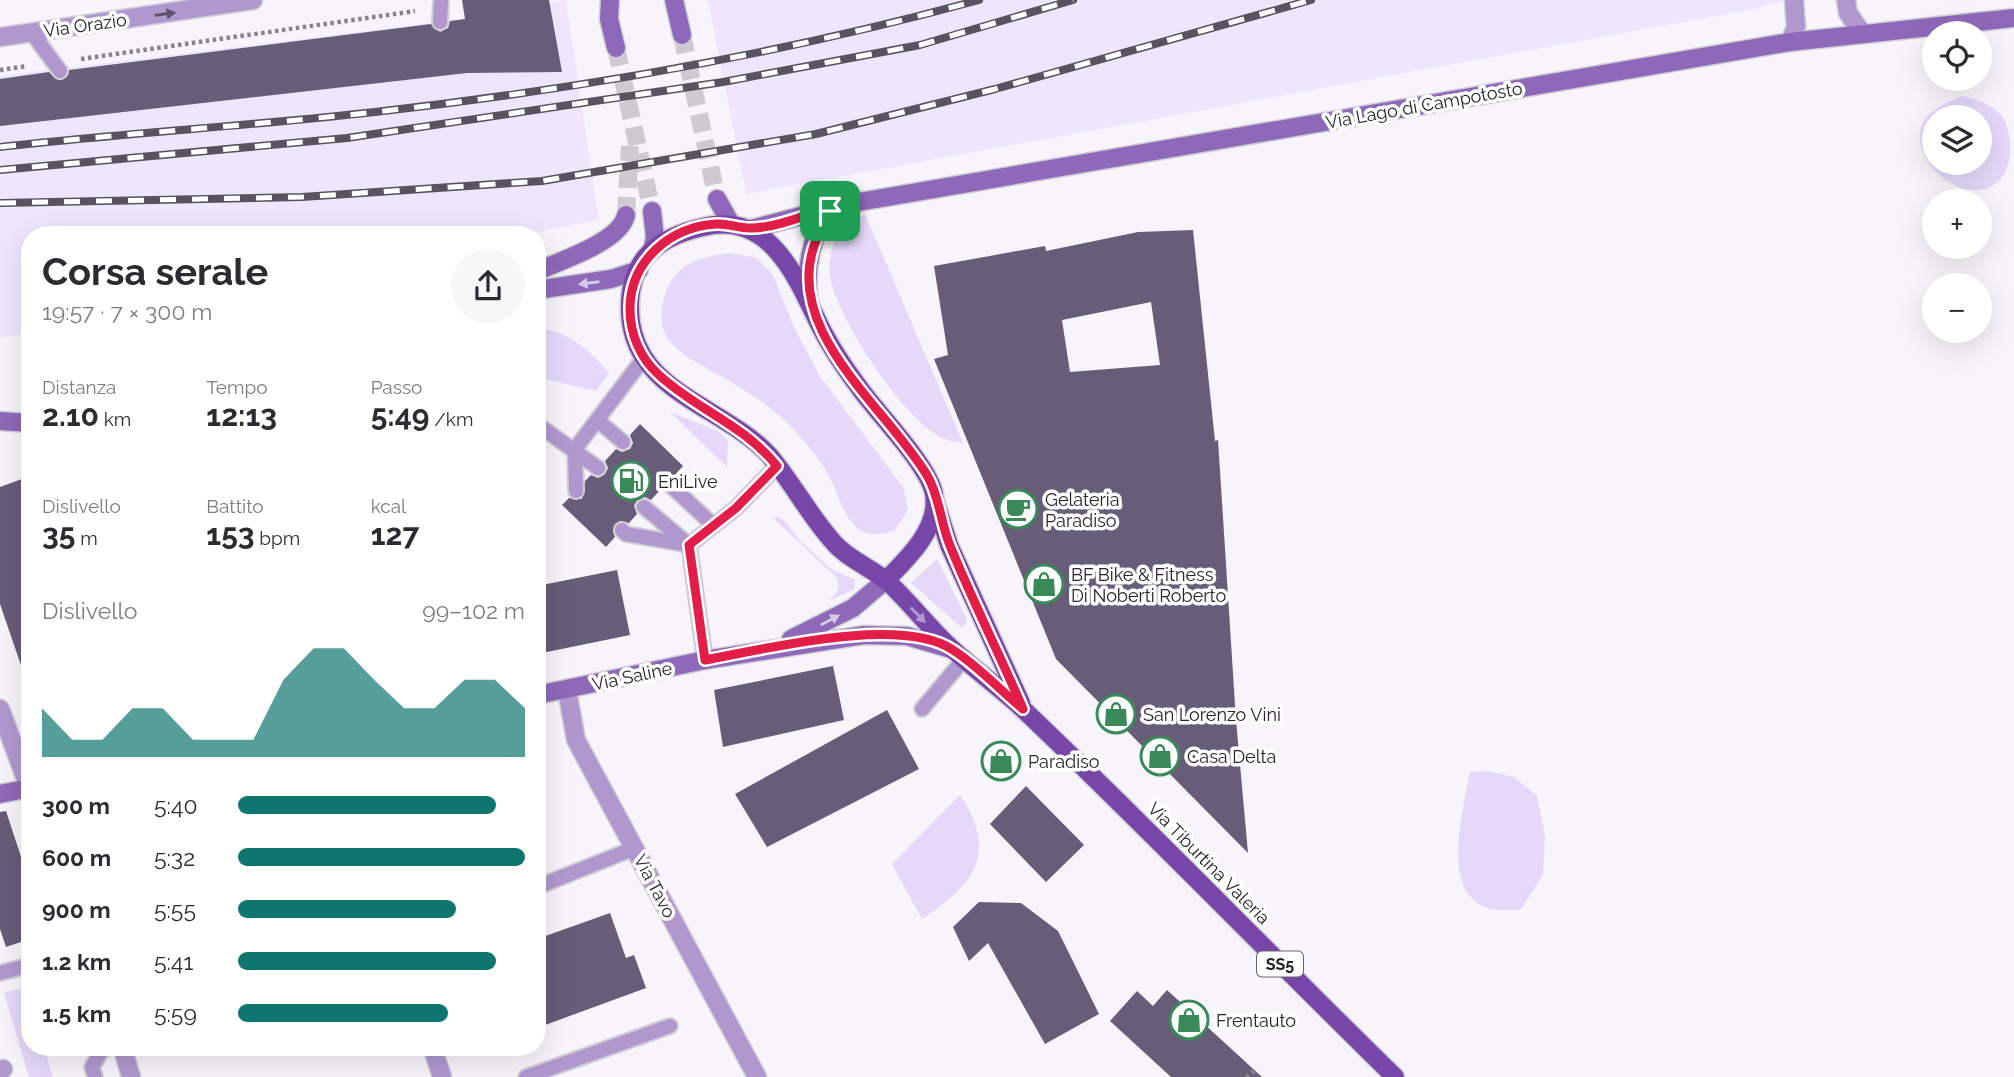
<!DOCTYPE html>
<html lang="it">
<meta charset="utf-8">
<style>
:root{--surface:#fff;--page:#f7f7f7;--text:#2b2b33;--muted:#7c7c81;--accent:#0f766e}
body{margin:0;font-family:Raleway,sans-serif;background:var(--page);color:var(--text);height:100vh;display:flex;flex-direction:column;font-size:26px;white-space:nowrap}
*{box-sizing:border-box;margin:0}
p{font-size:23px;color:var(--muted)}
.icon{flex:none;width:38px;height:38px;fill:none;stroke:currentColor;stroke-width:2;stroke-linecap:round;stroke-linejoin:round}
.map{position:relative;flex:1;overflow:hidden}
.details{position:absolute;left:21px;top:226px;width:525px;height:830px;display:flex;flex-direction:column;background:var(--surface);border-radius:28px;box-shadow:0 7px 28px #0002}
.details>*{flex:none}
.controls{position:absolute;left:1922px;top:21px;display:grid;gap:14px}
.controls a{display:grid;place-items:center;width:70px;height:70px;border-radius:50%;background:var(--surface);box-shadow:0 7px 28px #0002;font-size:35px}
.pin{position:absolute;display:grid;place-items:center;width:60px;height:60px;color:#fff;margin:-30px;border-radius:14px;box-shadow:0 4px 10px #0006}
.round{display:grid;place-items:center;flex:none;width:74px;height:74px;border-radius:37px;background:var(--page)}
.overview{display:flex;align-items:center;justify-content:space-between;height:119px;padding:0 21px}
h1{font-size:38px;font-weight:700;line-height:52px}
.metrics{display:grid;grid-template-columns:repeat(3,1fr);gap:10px;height:119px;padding:7px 21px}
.metrics div{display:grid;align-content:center}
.metrics b{font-size:30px;font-weight:700}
.metrics small{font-size:19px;font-weight:400}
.metrics p{font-size:19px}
.chart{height:196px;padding:14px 21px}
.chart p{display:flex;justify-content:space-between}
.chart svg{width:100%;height:126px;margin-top:7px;fill:var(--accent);opacity:.7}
ul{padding:0 21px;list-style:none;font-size:23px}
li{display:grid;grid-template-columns:112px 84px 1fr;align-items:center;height:52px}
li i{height:18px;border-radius:9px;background:var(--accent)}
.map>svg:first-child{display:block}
</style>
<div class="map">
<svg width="2014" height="1077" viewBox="0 0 2014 1077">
<rect width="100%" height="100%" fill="#f7f4fb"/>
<!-- built -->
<path fill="#efe6fd" d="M566 0 599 220 526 234H30V333L0 338V76L448 21Z
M708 0H1786L1754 9 746 194Z"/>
<!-- green -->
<path fill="#e5d8f9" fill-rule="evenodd" d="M1962 96C1974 99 1993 104 2001 115 2013 132 2014 166 1999 181 1965 212 1905 158 1923 123 1930 109 1949 102 1962 96ZM1934 117H1979V163H1934Z
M865 214 963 443C956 441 948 441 942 438 902 418 842 324 831 282 827 263 832 246 838 229Z
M730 253 756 258 773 275 793 325 819 375 903 487 908 510 895 530C854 546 845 513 833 484 825 465 809 447 796 432 777 411 753 395 728 380 689 357 644 344 668 287 678 263 707 255 730 253Z
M537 328C569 331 589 350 609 373L596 391 537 377Z
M670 412 720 432 728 441 727 467Z
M779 517 787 523 799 540 831 569 855 580 854 589 829 601C836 594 842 587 836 577L773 518Z
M937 559 965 615 967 622 962 628 911 583Z
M1488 771 1514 777 1537 796 1545 836 1543 875 1521 909C1434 923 1459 825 1470 772Z
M960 795C999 854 974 884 922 919L892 864Z
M30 986V1046L44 1047 53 1077H29L4 993Z"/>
<!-- building -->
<path fill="#685d78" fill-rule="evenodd" d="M462 0H549L562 72 467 73 0 126V79L49 72 56 79 62 80 68 75 69 70 431 24 440 32 448 28 450 21 465 19Z
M1193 230 1215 441 1218 440 1236 720 1248 853 1056 659 934 359 948 355 934 266 1045 246 1046 251 1138 232ZM1151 302 1160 365 1070 372 1062 320Z
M640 424 683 466 674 476 668 473 661 475 658 480 661 489 651 500 645 497 637 500 634 506 637 514 629 523 620 521 615 524 613 532 615 537 606 547 562 505 569 498 582 499 585 481 591 475 598 478 605 474 608 468 605 461 616 449 622 452 630 449 633 443 630 435Z
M30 476V676L25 677 0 604V487Z
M617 570 630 635 537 654V605L545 603 542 585Z
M833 666 844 720 723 747 714 690Z
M887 710 919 769 767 847 735 794Z
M1026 786 1084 845 1046 882 990 824Z
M6 811 30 884V939L6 947 0 929V812Z
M979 902 1021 903 1058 931 1099 1014 1045 1044 988 943 969 961 953 927Z
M610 913 626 958 634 955 646 988 537 1028V939Z
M1167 990 1262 1077H1171L1110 1021 1137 991 1153 1006Z"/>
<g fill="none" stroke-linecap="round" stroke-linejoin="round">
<!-- secondary-tunnel -->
<path stroke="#cdcad2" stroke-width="18" stroke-dasharray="18 9" stroke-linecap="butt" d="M682 35 717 199
M616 48 652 211
M626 215 630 146"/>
<defs>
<path id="lane" d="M440 22 441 0
M32 33 60 71
M597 420 623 442
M537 424 598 468
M667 482 713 525
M576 491 575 449 644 358
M644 507 689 545 705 660
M622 530 626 534 689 545 736 508 777 466
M922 709 964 659
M537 887 635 848
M0 973 30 965
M95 1077 92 1067 102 1050 114 1046
M526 1077 670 1026"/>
<path id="street" d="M1846 0 1848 13 1862 33
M0 37 253 0
M1790 42 1796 27 1794 0
M567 690 576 740 757 1077
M0 709 30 790
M122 1046 131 1077
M432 1046 442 1077
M0 1070 3 1069"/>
<path id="secondary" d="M610 0 609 19 616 48
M674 0 682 35
M717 199 731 224
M751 229 847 204 1790 42 2014 18
M652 251 655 238 652 211
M537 271C561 261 621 241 626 215
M537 290 611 279 639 270
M809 301C804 270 812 228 835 206
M0 421 30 423
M791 639 853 608 886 580
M537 695 705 660 864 635 907 636 951 649
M0 794 30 788"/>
<path id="primary" d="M935 501 949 545 1021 703
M886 580C907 559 940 528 934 494 929 466 879 415 861 390 846 370 831 348 820 326 796 277 770 210 703 227 685 231 664 239 650 252 624 278 625 327 643 356 669 399 734 417 769 455 793 483 810 517 835 544 850 561 873 568 890 584 910 603 928 626 948 645 973 669 1001 688 1026 712 1151 831 1271 956 1395 1077"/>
</defs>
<!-- lane casing -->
<use href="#lane" stroke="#d2ced6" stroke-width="18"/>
<!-- street casing -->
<use href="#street" stroke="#d2ced6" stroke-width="21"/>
<!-- secondary casing -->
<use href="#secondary" stroke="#d2ced6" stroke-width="21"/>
<!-- primary casing -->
<use href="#primary" stroke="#d2ced6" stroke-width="21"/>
<!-- path -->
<path stroke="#88848e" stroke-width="4.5" stroke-dasharray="3.5 3.5" stroke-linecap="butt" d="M81 59 415 11
M0 70 27 66
M1246 1077 1257 1069"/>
<!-- lane -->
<use href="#lane" stroke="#b098cf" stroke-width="14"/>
<!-- street -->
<use href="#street" stroke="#b098cf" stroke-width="18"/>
<!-- secondary -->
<use href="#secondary" stroke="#8e69b9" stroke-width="18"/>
<!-- primary -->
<use href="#primary" stroke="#7646a8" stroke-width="18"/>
<defs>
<path id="rail" d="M0 147C125 133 250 126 375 112 579 89 782 54 979 0
M0 170 347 138 723 82 920 45 1073 0
M0 203 302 197 542 181 816 134 995 89 1311 0"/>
</defs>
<!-- rail casing -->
<use href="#rail" stroke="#58535e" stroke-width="8"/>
<!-- rail -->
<use href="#rail" stroke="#fff" stroke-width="5" stroke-dasharray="16" stroke-linecap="butt"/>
</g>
<!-- one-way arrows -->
<defs><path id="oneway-solid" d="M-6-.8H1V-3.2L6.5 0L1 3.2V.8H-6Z" transform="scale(1.75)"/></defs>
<use fill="#5e516e" href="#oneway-solid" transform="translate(165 14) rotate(-8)"/>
<g fill="#d7cae6">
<use href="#oneway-solid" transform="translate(589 283) rotate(172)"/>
<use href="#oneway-solid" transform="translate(830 620) rotate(-28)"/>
</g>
<use fill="#b499cf" href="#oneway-solid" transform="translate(918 615) rotate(46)"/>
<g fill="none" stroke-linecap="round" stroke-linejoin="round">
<defs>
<path id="route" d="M835 206C826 215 821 227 817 238 778 329 887 407 928 477 940 498 941 526 951 548 973 602 1000 655 1023 709 1000 690 978 666 953 650 901 615 765 649 705 660L689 545 736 508 777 466C743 424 697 410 659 375 640 358 630 334 630 309 630 261 670 227 716 224 728 223 740 229 753 228 780 227 809 213 835 206Z"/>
</defs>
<!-- route casing -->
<use href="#route" stroke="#fff" stroke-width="14"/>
<!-- route -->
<use href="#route" stroke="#e11d48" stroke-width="9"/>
</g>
<!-- icons -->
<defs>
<symbol id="fuel-ring" viewBox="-11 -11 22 22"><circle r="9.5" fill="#fff" stroke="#3a8959" stroke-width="1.5"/><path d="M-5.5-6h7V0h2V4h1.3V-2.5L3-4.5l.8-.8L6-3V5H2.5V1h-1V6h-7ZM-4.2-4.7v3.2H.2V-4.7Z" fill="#3a8959"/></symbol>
<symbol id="cafe-ring" viewBox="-11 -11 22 22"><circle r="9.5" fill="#fff" stroke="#3a8959" stroke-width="1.5"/><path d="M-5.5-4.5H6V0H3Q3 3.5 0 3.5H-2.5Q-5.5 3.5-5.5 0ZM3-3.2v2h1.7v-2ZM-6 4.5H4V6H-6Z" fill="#3a8959"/></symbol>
<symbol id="shop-ring" viewBox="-11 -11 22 22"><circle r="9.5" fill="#fff" stroke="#3a8959" stroke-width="1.5"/><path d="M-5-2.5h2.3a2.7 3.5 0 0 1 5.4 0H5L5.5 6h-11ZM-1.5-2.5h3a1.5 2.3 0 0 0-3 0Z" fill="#3a8959"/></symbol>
</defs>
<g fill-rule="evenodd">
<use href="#fuel-ring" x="609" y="459" width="44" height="44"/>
<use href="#cafe-ring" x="996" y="487" width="44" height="44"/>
<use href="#shop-ring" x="1022" y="562" width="44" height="44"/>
<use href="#shop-ring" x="1094" y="692" width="44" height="44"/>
<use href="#shop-ring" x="1138" y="734" width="44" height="44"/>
<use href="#shop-ring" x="979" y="739" width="44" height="44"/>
<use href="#shop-ring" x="1167" y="998" width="44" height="44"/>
</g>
<g text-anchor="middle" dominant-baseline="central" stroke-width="7" stroke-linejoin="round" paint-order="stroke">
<!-- shield labels -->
<rect fill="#fff" stroke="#68646d" stroke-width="2" x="1257" y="951.5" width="46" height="25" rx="5"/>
<g font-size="16" font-weight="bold" fill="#27222e">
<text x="1280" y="964">SS5</text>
</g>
<!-- street labels -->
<g font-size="18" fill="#27222e" stroke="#fff">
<text transform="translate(85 25) rotate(-8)">Via Orazio</text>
<text transform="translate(1424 105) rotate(-10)">Via Lago di Campotosto</text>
<text transform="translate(632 676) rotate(-12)">Via Saline</text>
<text transform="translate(1209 863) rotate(45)">Via Tiburtina Valeria</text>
<text transform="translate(655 886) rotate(62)">Via Tavo</text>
</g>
<!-- poi labels -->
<g font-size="18" fill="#27222e" stroke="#fff" text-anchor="start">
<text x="658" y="481">EniLive</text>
<text x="1045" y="499">Gelateria<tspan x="1045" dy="21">Paradiso</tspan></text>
<text x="1071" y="574">BF Bike &amp; Fitness<tspan x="1071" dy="21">Di Noberti Roberto</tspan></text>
<text x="1143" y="714">San Lorenzo Vini</text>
<text x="1187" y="756">Casa Delta</text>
<text x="1028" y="761">Paradiso</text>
<text x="1216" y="1020">Frentauto</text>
</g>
</g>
</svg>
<div class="controls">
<a><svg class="icon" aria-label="locate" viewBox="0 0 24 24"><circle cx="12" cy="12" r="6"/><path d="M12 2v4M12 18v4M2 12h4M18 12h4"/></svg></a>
<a><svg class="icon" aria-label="layers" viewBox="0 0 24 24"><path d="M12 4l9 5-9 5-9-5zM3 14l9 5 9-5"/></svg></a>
<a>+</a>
<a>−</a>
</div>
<div class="pin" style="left:830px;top:211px;background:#1e9e55"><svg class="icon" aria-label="arrive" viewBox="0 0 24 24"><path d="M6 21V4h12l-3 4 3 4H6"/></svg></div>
<section class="details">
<div class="overview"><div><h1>Corsa serale</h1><p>19:57 · 7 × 300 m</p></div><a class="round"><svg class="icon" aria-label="share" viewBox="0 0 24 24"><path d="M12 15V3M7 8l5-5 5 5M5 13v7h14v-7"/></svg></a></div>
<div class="metrics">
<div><p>Distanza</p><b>2.10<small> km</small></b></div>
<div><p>Tempo</p><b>12:13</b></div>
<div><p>Passo</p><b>5:49<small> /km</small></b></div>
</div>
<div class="metrics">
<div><p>Dislivello</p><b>35<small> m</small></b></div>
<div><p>Battito</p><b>153<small> bpm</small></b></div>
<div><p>kcal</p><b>127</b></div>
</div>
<div class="chart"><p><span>Dislivello</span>99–102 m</p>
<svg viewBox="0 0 160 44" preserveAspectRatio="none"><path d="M0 44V27L10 38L20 38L30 27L40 27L50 38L60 38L70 38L80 17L90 6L100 6L110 17L120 27L130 27L140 17L150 17L160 27V44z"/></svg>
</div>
<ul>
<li><b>300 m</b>5:40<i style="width:90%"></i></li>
<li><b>600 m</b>5:32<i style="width:100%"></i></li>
<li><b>900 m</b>5:55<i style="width:76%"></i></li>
<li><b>1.2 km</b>5:41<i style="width:90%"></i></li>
<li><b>1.5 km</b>5:59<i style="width:73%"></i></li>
</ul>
</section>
</div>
